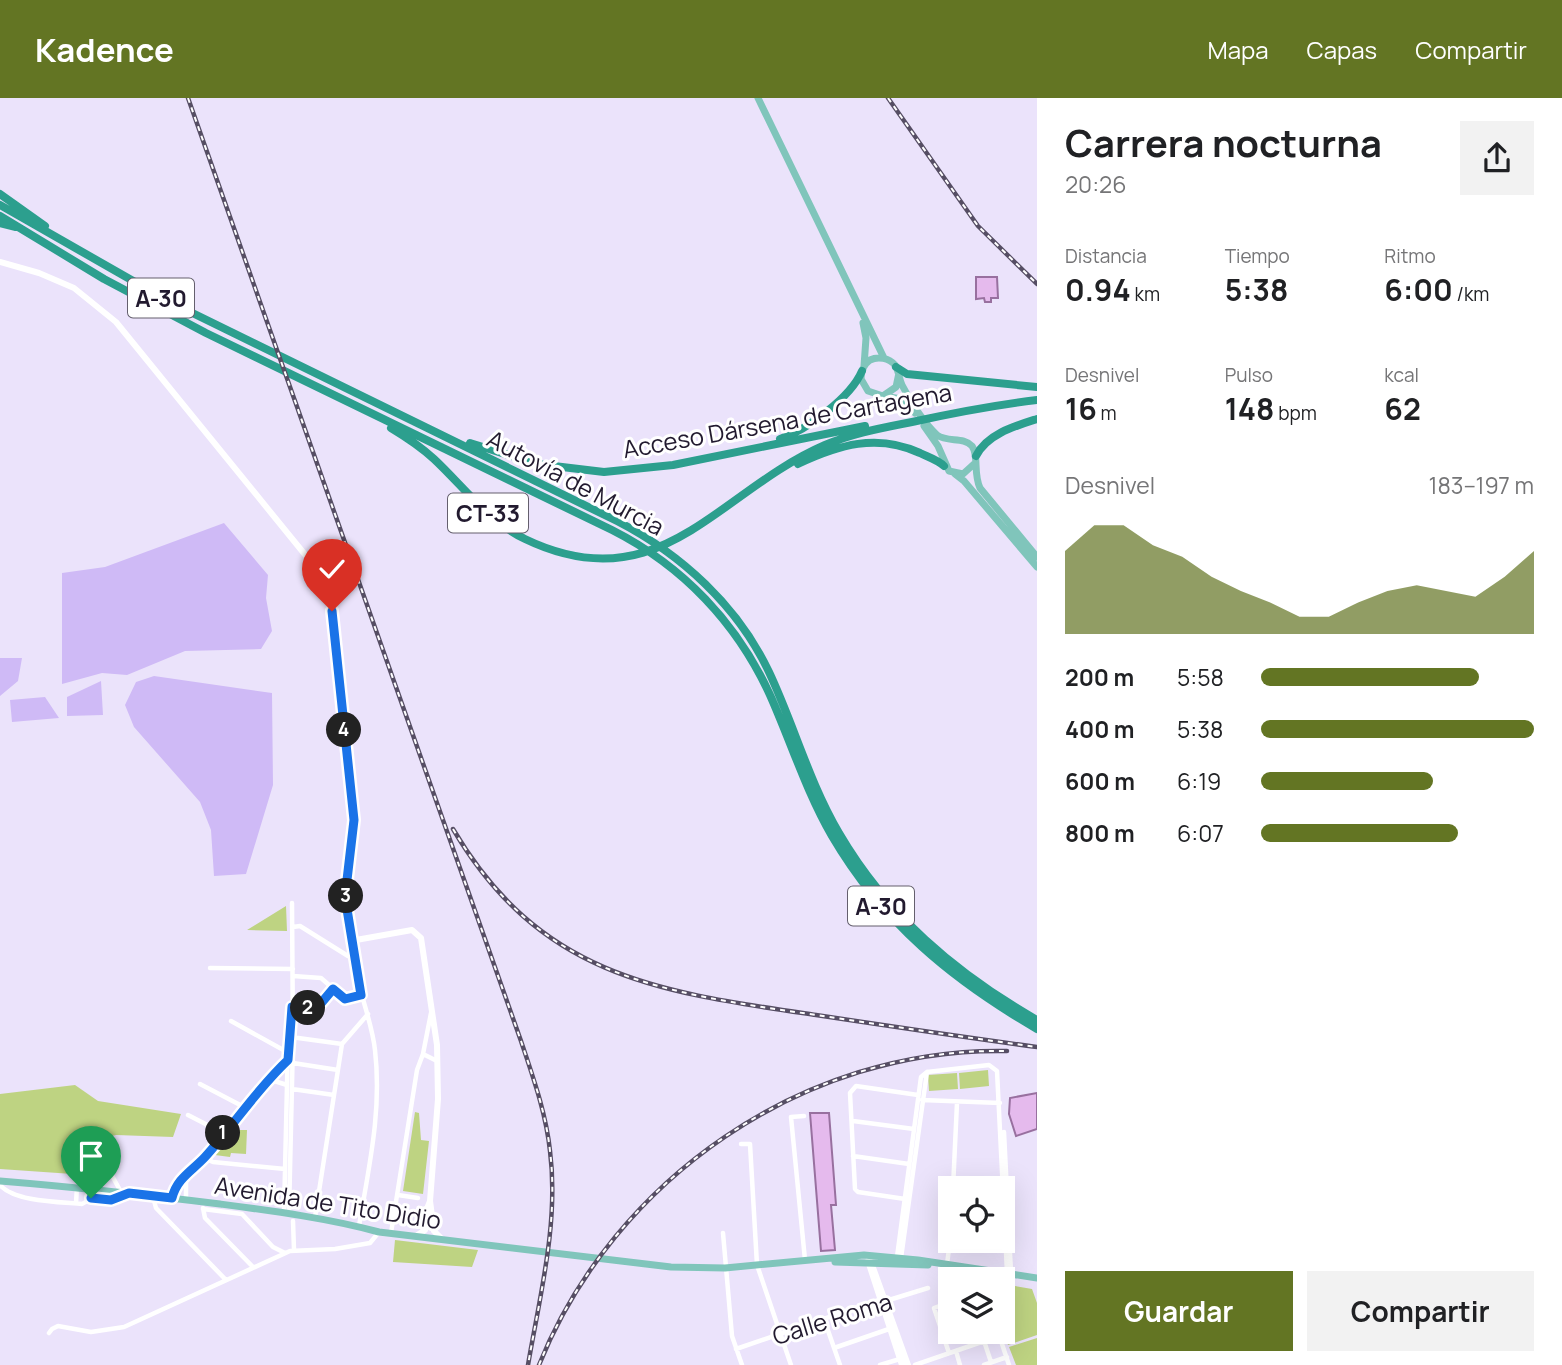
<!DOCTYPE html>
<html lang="es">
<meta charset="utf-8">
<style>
:root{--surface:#fff;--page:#f2f2f2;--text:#202124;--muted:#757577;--accent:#637523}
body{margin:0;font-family:Manrope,sans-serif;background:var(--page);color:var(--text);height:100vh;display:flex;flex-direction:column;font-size:26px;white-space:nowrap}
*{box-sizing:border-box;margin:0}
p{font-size:23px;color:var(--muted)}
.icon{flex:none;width:38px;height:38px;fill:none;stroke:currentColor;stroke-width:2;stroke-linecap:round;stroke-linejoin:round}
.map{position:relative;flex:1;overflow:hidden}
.drawer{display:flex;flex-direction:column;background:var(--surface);width:525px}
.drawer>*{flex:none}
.buttons{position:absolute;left:938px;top:1078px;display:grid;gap:14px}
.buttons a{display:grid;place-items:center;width:77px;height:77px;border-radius:0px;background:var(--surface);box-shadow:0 7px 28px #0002;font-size:35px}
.pin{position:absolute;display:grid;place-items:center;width:60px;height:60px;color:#fff;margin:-72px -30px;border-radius:50% 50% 50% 0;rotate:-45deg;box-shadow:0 0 7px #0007}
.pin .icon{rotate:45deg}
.km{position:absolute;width:35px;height:35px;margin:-18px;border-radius:50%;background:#222;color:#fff;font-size:19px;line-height:35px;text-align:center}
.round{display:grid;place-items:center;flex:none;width:74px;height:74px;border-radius:0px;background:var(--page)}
.headline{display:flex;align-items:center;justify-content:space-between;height:119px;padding:0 28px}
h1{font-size:38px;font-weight:700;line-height:52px}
.figures{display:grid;grid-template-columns:repeat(3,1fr);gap:10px;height:119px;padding:7px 28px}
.figures div{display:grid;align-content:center}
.figures b{font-size:30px;font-weight:700}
.figures small{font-size:19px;font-weight:400}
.figures p{font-size:19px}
.chart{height:196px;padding:14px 28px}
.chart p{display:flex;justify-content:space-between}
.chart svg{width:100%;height:126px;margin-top:7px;fill:var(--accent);opacity:.7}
.primary-button{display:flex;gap:14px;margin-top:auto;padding:14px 28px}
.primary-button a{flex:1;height:80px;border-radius:0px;background:var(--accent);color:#fff;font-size:28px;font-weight:700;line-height:80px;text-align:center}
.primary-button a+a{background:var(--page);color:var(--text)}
ul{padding:0 28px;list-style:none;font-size:23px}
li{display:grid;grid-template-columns:112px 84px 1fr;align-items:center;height:52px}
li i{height:18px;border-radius:9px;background:var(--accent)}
header{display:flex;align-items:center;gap:42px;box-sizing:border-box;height:98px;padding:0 35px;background:var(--accent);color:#fff}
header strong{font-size:33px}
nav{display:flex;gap:38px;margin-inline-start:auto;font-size:24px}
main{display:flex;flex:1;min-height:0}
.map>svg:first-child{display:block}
</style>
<header>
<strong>Kadence</strong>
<nav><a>Mapa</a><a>Capas</a><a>Compartir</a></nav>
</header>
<main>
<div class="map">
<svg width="1037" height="1267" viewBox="0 0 1037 1267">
<rect width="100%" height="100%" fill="#ebe3fb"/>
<!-- green -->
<path fill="#bed382" d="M286 808 287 833 247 832Z
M988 972 989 988 960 991 959 975Z
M957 975 958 991 929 993 928 977Z
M75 987 98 1003 181 1016 173 1039 116 1037 100 1041 95 1067 87 1077 0 1071V996Z
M415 1014 419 1015 421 1042 429 1043 423 1096 403 1093Z
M231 1032H247L246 1056 231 1055 230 1059 215 1057Z
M395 1142 478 1152 472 1169 393 1164Z
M1003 1186 1032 1191 1037 1205V1237L1008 1247 1003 1231Z
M1037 1240V1267H1016L1009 1249Z"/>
<!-- water -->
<path fill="#cfbaf6" d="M224 425 268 477 266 500 272 533 261 551 185 553 127 577 102 575 62 586V475L105 469Z
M0 560H22L18 583 0 598Z
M154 578 272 595 273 687 246 776 214 778 211 732 200 704 134 629 125 607 136 584Z
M101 583 103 617 67 618V599Z
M45 599 59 620 12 624 10 602Z"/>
<!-- building -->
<path fill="#e5baed" stroke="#98709f" stroke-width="2" d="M976 179H997L998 200H991V204H985L984 200 976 201Z
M1037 995V1031L1016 1038 1009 1016 1010 1000Z
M810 1015H829L836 1107H831L835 1152 821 1153Z"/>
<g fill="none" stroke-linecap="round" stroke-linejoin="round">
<!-- street -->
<path stroke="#fff" stroke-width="4.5" d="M293 829 300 828 348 858 354 857
M354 842C351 880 371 915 375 952 382 1013 369 1068 359 1128
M210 870 293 871
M293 878 321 880 345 901 361 897
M292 909 317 910 333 891
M431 915 423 956 437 963
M231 923 287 954
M291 939 342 946
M293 965 338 972
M927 974 989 967 997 973 1007 1174
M268 981 287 987
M200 986 244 1009
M292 991 334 997
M922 1002 1000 1005
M188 1017 223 1035
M804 1018 791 1019 805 1162
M853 1023 914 1031
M1004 1034 1011 1175
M741 1046H750L757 1167 791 1267
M853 1058 909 1066
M204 1060 213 1064 285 1071
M186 1078V1102
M0 1087C14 1104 61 1104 82 1106 95 1097 110 1102 125 1096
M953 1090 957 1005
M94 1091 104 1074H110L121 1094
M398 1097 418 1100
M153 1099 156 1110 226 1182
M172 1100C177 1080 192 1073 205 1058 234 1027 256 992 287 962
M905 1101 858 1094 855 1091 850 995 856 988 918 997
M76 1105 77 1089
M203 1110 205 1120 253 1169
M203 1111 242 1116 273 1149 285 1155
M284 1115 288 944 291 939
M289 1115 293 944 292 805
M315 1119 342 946 368 916
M293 1123 294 1152
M391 1135 417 972 423 956
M723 1135 732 1238 742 1267
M897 1159 921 979 927 974
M901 1160 927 974
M947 1166 950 1143
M971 1172 978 1181
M824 1221 840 1267
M941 1232 950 1229
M998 1234 1009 1267
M49 1235 52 1231 58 1228 91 1234 124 1229 290 1153 335 1151 370 1145 379 1134
M984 1243 991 1264
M834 1250 889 1231
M736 1251 879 1202H889L928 1190
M956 1253 960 1267
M949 1255 934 1210 950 1204
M880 1267 900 1261
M915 1267 999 1238
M984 1267 1007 1259"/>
<!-- secondary -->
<path stroke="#fff" stroke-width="6" d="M0 164 39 175 74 190 116 224 311 464 324 488 332 513C339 581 350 649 353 717 355 759 338 799 352 841L356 842 412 832 421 840 437 947 438 1001 430 1103 434 1133 442 1141
M416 1138 425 1132 426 1113 430 1103
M868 1163 902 1267
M871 1164 908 1267"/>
<!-- primary -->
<path stroke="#80c5bb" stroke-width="7" d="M758 0 884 260
M863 225 866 240 864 268
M899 275 896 289 883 298 868 293 861 281C861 274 863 267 870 262 878 258 889 260 895 267 899 273 899 281 902 287 910 303 924 325 937 337 948 345 963 338 972 348 979 357 973 375 980 390L1037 459
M884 298 901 301 915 315
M924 328 938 348 949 373 963 376 974 366
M955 376 964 383 1037 469
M0 1083C74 1089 147 1097 220 1106 273 1113 327 1120 379 1134L671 1169 725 1170 864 1157 918 1162 1037 1180
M835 1164 928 1167"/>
<!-- highway -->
<path stroke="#2c9f8e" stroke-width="8" d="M0 96 45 128
M0 107 170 204 617 423C681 456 738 508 769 574 794 627 809 684 839 735 887 817 955 875 1037 922
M0 118 104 181 206 235 612 432C683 468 737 525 770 597 791 644 806 693 832 738 883 825 951 881 1037 931
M0 125 15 129
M896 269 907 276 1037 289
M391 330C406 339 421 349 434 361 463 388 488 423 525 441 660 506 718 393 825 347 853 335 882 330 912 324 953 315 995 307 1037 302
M780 341C807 332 851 299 862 273
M470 345 537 366 604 374 673 367 865 328
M976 358C987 336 1015 328 1037 321
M798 366C838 347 877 335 920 355 928 359 938 362 944 368"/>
<defs>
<path id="rail" d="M188 0 521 943C533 979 546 1015 550 1053 559 1124 540 1197 528 1267
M888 0 978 128 1037 186
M453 731C541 880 660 894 816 917 889 928 963 939 1037 949
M539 1267C614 1081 804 949 1007 953"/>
</defs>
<!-- rail casing -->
<use href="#rail" stroke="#564e64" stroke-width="4.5"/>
<!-- rail -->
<use href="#rail" stroke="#fff" stroke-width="2" stroke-dasharray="5" stroke-linecap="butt"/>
</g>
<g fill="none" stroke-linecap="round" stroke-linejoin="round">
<defs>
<path id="route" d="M91 1100 111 1102 129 1095 172 1100C177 1080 192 1073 205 1059 234 1027 256 992 288 962L292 909 317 910 333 891 345 901 361 897 345 799 354 722 332 513"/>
</defs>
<!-- route casing -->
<use href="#route" stroke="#fff" stroke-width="14"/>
<!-- route -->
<use href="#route" stroke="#1a73e8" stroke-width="9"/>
</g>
<g text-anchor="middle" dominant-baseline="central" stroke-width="6" stroke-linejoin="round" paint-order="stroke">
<!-- shield labels -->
<g fill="#fff" stroke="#645f6d" stroke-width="2">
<rect x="128" y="180.5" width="66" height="39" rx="5"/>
<rect x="448" y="395.5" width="80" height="39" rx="5"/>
<rect x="848" y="788.5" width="66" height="39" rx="5"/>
</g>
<g font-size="23" font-weight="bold" fill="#221a2f">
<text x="161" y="200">A-30</text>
<text x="488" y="415">CT-33</text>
<text x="881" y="808">A-30</text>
</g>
<!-- street labels -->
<g font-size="24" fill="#221a2f" stroke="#fff">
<text transform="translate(787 322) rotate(-10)">Acceso Dársena de Cartagena</text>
<text transform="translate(576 384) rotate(28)">Autovía de Murcia</text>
<text transform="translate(328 1104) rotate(9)">Avenida de Tito Didio</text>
<text transform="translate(832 1220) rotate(-17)">Calle Roma</text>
</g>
</g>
</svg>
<div class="buttons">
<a><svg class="icon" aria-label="locate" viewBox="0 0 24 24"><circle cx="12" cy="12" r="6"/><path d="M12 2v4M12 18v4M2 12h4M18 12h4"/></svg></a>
<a><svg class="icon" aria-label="layers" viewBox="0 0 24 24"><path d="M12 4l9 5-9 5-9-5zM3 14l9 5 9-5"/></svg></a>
</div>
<div class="pin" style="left:91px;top:1100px;background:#1e9e55"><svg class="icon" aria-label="arrive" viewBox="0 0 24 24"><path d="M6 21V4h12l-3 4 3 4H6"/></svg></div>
<div class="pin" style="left:332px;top:513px;background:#d93025"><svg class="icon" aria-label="check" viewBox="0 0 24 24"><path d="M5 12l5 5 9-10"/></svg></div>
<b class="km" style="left:223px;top:1035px">1</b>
<b class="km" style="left:308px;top:910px">2</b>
<b class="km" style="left:346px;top:798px">3</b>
<b class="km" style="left:344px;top:632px">4</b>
</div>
<section class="drawer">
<div class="headline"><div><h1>Carrera nocturna</h1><p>20:26</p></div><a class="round"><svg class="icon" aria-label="share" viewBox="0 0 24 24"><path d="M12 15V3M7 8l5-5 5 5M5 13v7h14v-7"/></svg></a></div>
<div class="figures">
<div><p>Distancia</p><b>0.94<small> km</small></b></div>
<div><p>Tiempo</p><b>5:38</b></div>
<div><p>Ritmo</p><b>6:00<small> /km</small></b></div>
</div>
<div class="figures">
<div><p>Desnivel</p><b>16<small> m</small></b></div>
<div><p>Pulso</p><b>148<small> bpm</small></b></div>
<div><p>kcal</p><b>62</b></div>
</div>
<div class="chart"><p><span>Desnivel</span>183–197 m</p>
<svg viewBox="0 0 160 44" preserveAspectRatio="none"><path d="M0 44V15L10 6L20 6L30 13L40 17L50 24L60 29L70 33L80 38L90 38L100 33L110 29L120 27L130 29L140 31L150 24L160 15V44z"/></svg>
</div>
<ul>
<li><b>200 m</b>5:58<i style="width:80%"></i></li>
<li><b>400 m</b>5:38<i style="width:100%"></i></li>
<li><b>600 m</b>6:19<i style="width:63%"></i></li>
<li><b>800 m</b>6:07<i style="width:72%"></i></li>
</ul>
<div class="primary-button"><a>Guardar</a><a>Compartir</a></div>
</section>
</main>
